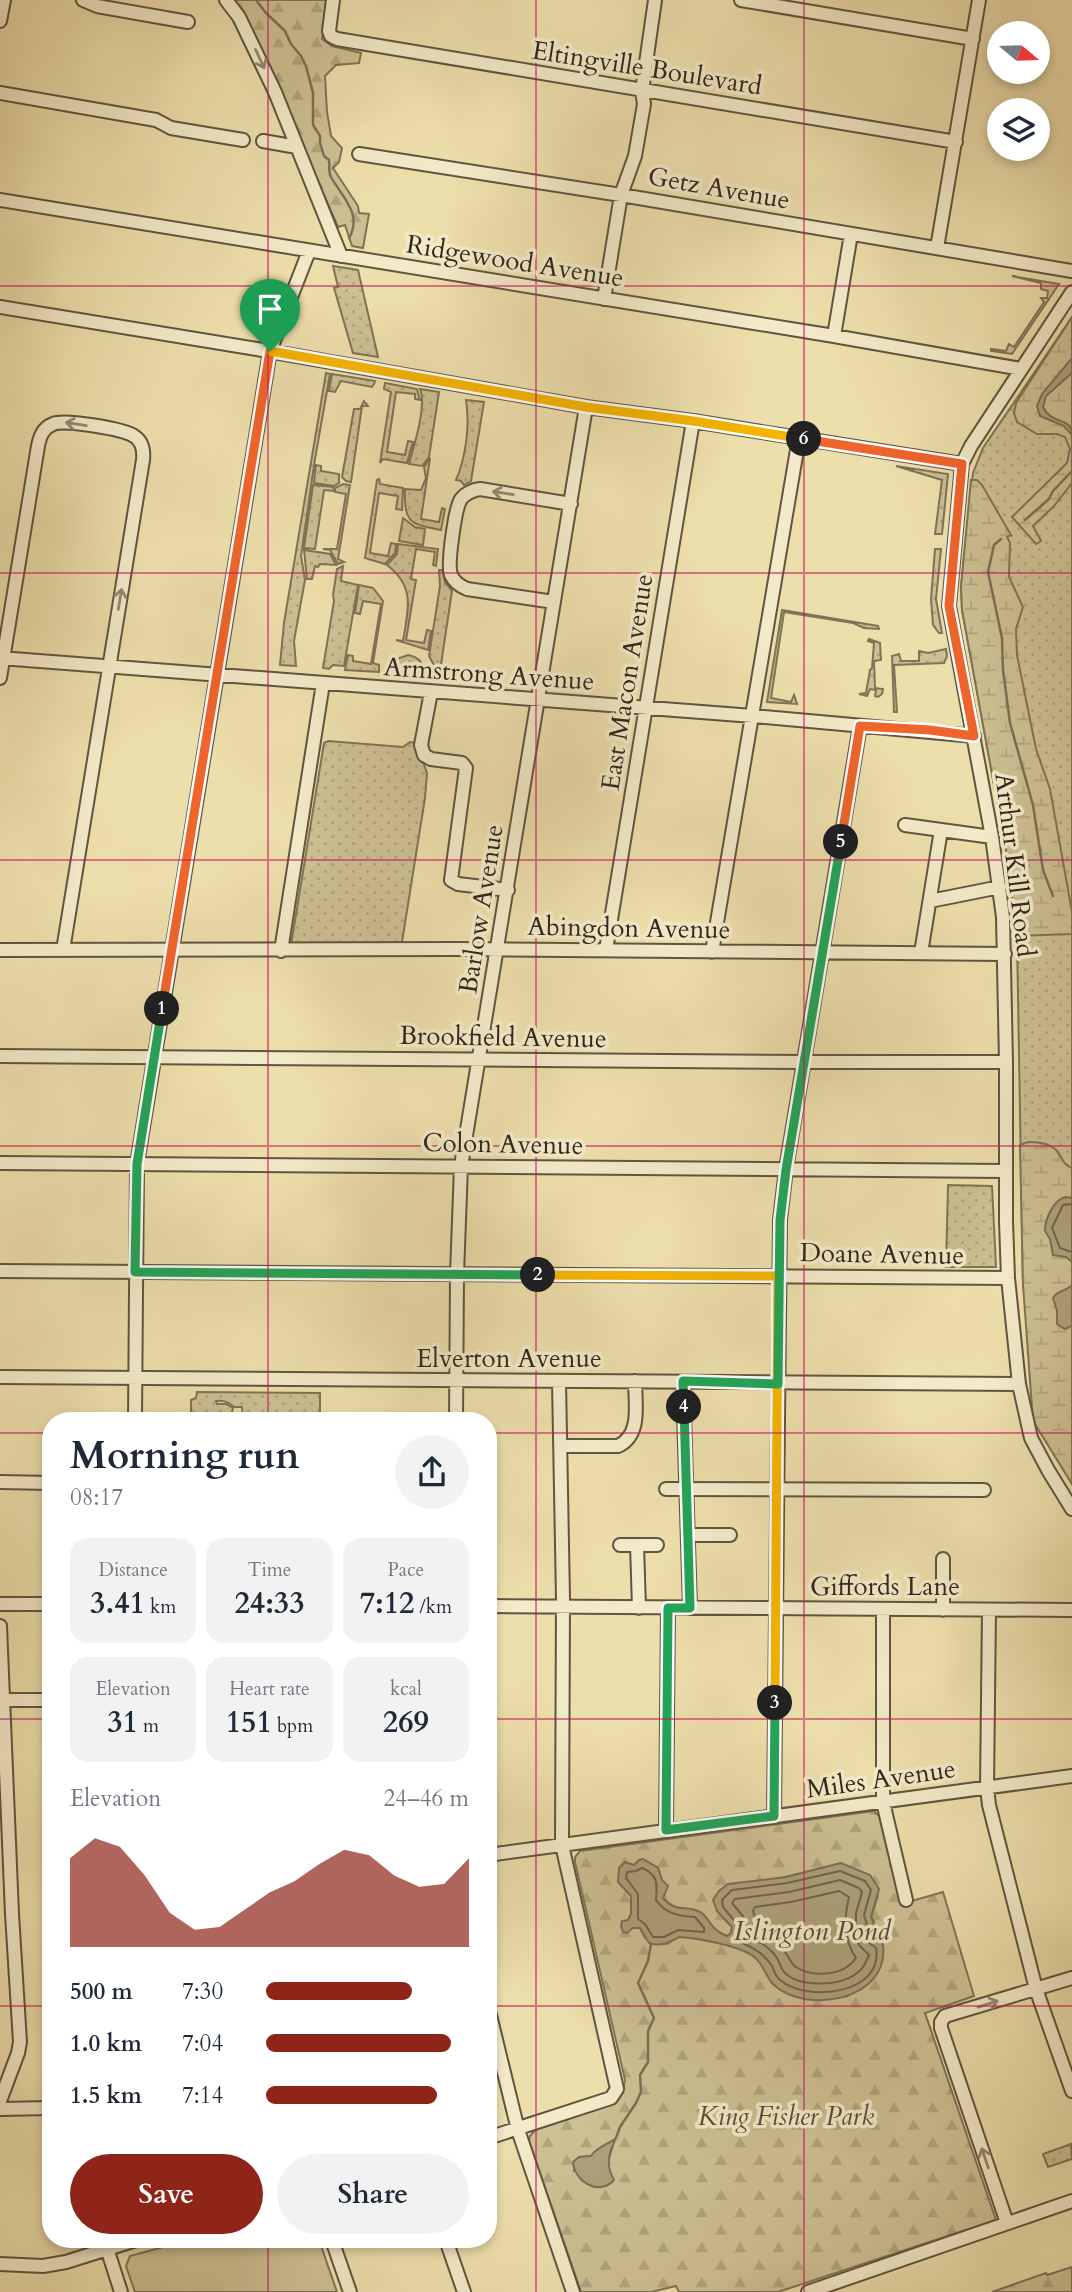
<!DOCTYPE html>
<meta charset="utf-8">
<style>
:root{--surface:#fff;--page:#f2f2f3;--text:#1f2937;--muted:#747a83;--accent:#8f2418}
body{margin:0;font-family:Cardo,serif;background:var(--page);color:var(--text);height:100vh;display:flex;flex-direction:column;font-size:26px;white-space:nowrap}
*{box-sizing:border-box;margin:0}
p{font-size:23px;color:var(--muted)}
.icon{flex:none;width:38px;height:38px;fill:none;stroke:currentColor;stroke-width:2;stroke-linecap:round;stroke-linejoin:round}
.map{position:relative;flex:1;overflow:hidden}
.sheet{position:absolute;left:42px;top:1412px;width:455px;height:836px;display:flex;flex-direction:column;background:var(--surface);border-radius:28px;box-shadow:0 4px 10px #0003}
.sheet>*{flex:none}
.needle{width:46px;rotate:109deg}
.tools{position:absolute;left:987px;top:21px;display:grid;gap:14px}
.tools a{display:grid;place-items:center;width:63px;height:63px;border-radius:50%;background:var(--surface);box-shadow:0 4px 10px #0003;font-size:35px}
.pin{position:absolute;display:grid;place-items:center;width:60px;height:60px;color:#fff;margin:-72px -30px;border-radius:50% 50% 50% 0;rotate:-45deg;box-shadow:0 0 7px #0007}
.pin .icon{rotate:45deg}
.km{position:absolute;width:35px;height:35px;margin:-18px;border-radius:50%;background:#222;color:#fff;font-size:19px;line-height:35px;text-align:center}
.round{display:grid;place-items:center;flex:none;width:74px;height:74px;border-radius:37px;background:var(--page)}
.overview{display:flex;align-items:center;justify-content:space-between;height:119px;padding:0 28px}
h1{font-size:38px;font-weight:800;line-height:52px}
.figures{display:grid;grid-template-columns:repeat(3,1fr);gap:10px;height:119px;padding:7px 28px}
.figures div{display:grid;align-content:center;border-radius:18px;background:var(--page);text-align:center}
.figures b{font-size:30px;font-weight:800}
.figures small{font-size:19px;font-weight:400}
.figures p{font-size:19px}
.chart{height:196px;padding:14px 28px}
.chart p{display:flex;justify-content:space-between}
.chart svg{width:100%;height:126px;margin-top:7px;fill:var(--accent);opacity:.7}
.button{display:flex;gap:14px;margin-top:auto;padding:14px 28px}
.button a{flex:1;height:80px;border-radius:42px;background:var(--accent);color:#fff;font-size:28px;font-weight:800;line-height:80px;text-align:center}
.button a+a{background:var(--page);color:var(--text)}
ul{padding:0 28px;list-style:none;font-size:23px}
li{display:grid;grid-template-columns:112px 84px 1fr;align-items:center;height:52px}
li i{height:18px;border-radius:9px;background:var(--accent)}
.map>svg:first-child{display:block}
</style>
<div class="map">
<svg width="1072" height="2292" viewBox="0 0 1072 2292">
<defs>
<pattern id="grass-dots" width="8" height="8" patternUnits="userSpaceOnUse" patternTransform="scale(1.75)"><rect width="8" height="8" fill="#cdc093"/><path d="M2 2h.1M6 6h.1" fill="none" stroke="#b0a57e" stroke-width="1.8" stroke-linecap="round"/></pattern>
<pattern id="forest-firs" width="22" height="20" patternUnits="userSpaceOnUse" patternTransform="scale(1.75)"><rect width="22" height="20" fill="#cdc093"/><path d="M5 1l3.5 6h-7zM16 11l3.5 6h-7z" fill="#b0a57e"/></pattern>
<pattern id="wetland-marsh" width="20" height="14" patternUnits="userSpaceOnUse" patternTransform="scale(1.75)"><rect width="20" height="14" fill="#cdc093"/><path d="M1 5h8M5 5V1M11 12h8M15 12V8" fill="none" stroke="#b0a57e"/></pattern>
</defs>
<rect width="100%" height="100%" fill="#eddfac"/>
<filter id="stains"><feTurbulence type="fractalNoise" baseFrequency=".00286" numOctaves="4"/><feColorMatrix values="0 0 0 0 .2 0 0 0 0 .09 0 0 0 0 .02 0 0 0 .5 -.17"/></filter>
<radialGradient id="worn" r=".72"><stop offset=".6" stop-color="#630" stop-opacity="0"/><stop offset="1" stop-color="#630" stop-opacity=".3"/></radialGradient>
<!-- grass -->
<path fill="url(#grass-dots)" stroke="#7f7456" stroke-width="2" d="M333 266 358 270 378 357 353 353 334 288 338 287Z
M1012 276 1059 284 1012 354 991 351V349L1006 351 1009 344 1014 347 1044 302 1041 298H1047L1048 291 1041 289V283Z
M1072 317V1484L1023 1285 1017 939 1006 850 962 610 961 587 973 473 983 448Z
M326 373 330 374 315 459 301 556 305 580 294 641 296 666 280 665 284 623Z
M332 374 375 381 374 384 372 387 341 381 335 392 329 391Z
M385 383 417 389 420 400 415 399V394L396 392 387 452 405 455 408 441 413 442 407 463 383 459 380 463 391 392 384 389Z
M420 389 439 392 429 457 422 466 409 464C414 445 427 407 420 389Z
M466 400 484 402 471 481 464 485 461 481 456 480C466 457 470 425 466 400Z
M364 401 368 406H362L351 482 346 481 342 477 354 409H360Z
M430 458 421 519 439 522 442 508 445 509 441 530C410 524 404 523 405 489L421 490 426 478 424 467Z
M316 465 321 466V471L339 474V483L334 486 314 483Z
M896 466 948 474 942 534H935L942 480Z
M379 479 380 484 403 488 402 510 396 509 398 496 379 493 370 553 388 556 391 543 396 544 395 553 385 564 365 558 377 480Z
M343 484 350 485 338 559 344 562 338 564 330 550 323 549H337L346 494 335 492V488Z
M313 485 334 487 333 491 324 490 315 549 304 548Z
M403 518 415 527 425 529 423 545 399 541Z
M398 544 438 549 436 566 433 565 435 552 416 549 411 579 416 580 406 640 424 643 427 630 431 631 428 650 396 640 403 641C408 610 416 587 387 565L397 554Z
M935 549H941L936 599 942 633H939L933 625 931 599Z
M304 550 330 554 336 565 320 564 318 567 315 566 312 579H307Z
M343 566 341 581 358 585 344 666 333 665 329 669 323 668 334 601 333 595 337 569Z
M439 570H442L445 582 452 591 439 678 435 677V667L429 656 440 586Z
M359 585 373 588 383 601 373 663 379 665V672L345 670 348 655 353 656V661L371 664 381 604 363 601 360 614 355 613Z
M782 610 878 626 879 629 864 628 853 623 784 612 771 698 791 702 794 695 797 704 767 702Z
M869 639 880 643 881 660 874 661 875 688 883 689 882 694 878 697 875 696 876 690 870 689 867 696 859 694 866 693 870 670 872 668 874 643 868 641Z
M946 649 947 656 944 663 894 665 897 712H894L892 656 899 654 901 661H919V651L928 653Z
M408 655C420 657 425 665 426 677L388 673 394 660Z
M328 741 403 747 410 742 416 743 427 773 425 798 402 942 400 944 291 945 324 743Z
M948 1185 992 1186 996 1267H946Z
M197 1392 320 1393V1421H239V1419L243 1420 242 1407H234C229 1402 223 1400 216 1401L217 1404H226L233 1408 232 1412 228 1414 232 1417V1421H191V1400L196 1398Z
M1071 2144 1072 2159 1048 2167 1043 2154Z"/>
<!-- forest -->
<path fill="url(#forest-firs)" stroke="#7f7456" stroke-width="2" fill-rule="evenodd" d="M234 0H326L322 39 332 46 361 53 359 63 336 65 325 76 327 112 331 136 342 148 339 162 333 168 358 206 359 213 369 214 363 248 352 246 345 225 338 227 251 28Z
M874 1811 879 1816 901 1904 943 1892 974 1996 925 2013 996 2220 778 2292H679L676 2286 651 2292H581L529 2141 530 2136 538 2127 615 2101C623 2095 623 2090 625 2080L575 1862V1857L580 1851ZM643 1859 658 1868 665 1892 663 1898 669 1904 679 1909 703 1914 716 1932 727 1936 731 1933 732 1927 717 1911 786 1877 841 1863 878 1896 871 1917 874 1921 873 1937 879 1941 848 1996C816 2003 803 1996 773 1984 768 1974 763 1963 753 1956 738 1945 705 1941 687 1937H678L667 1944 645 1938 640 1928H633L628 1920 631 1914V1896L618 1882 629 1865H634ZM615 2139 608 2161 609 2172 574 2171V2162L579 2157 591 2156C598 2146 606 2146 615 2139Z
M1072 2267V2292H992L1046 2273 1047 2275Z"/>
<!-- wetland -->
<path fill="url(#wetland-marsh)" stroke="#7f7456" stroke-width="2" d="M1072 317V483L1054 506 1033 526 1041 541 1036 544 1012 517 1067 463 1070 449 1065 437 1057 434H1037L1017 422 1014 413 1016 403Z
M971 480H977L982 485 1011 535 1007 537 1010 543 1009 577 1023 607 1016 629 1017 655 1036 749 1050 789 1072 912V934L1017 936 1006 850 962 610 961 587Z
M1028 1142C1037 1142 1050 1143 1057 1151 1063 1158 1062 1164 1072 1168V1484L1033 1421 1023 1285 1020 1145Z"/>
<!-- garden -->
<path fill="#cdc093" stroke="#7f7456" stroke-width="2" d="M189 2240H319L337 2292H135L126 2266 130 2256Z"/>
<!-- water -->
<path fill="#ada07a" stroke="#7b7054" stroke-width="2" d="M1072 358V373L1046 396 1043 407C1052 426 1072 416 1072 435L1064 426 1040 416 1037 406 1042 394Z
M1065 1197 1072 1198V1262L1066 1257 1053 1255 1050 1239 1045 1231C1045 1219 1053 1201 1065 1197Z
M1072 1285V1326L1065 1329 1057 1324V1311L1053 1298C1057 1290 1066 1292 1072 1285Z
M643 1859 658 1868 662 1880 668 1886 663 1898C676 1913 685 1905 698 1911 711 1917 708 1929 727 1936L731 1933 732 1927 717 1911 713 1900 719 1891 728 1884 786 1877 841 1863 870 1875 879 1889 871 1917 874 1924C871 1937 875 1936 883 1945 890 2000 807 2015 774 1985 765 1977 764 1963 752 1955 736 1945 697 1938 679 1937 668 1943 661 1947 649 1943L640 1928H633L627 1933 623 1932 621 1926 622 1921 628 1920 631 1914V1896L618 1882 619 1868 625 1862 634 1865 639 1860Z
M616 2138C609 2152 605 2165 614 2180 599 2197 574 2181 573 2162L579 2157 591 2156C598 2146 608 2145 616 2138Z"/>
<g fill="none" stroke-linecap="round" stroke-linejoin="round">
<!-- shore -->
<path stroke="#6f644a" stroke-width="2" d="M1072 1204 1063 1205 1052 1228 1060 1248 1072 1252
M642 1868C659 1875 657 1885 656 1900 666 1914 678 1916 695 1917L704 1928V1932L678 1930 664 1937H653L645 1924 638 1919V1894L626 1878 627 1872 636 1871Z
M840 1871 865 1881 871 1890 864 1915 867 1925 865 1934 868 1942 876 1948C884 1994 807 2003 780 1980 776 1977 774 1971 772 1966 764 1953 751 1946 737 1941L738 1925 723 1907 722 1900 732 1890 787 1883Z
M840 1880 859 1888 862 1892 856 1913V1934L859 1945 869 1955C866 1962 864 1968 857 1973 841 1986 801 1988 785 1973 781 1969 780 1963 777 1958 770 1947 759 1942 748 1935L746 1920 732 1903 735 1899 789 1892Z
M839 1891 849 1897C844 1919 843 1939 856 1958 844 1976 813 1978 796 1967 790 1963 788 1955 783 1949 776 1940 767 1934 758 1928L753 1911 755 1907 791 1902Z"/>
<!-- stream -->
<path stroke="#7b7054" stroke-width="2.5" d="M256 0 266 13 285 31 291 44 301 56 306 66 313 93V125L320 136V143L324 156 329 160C330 166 328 172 331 177 342 197 363 214 349 238
M1025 520 1049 499 1053 491 1072 471
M1001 539 994 545 988 572 1002 638 1003 670 1010 723 1033 805 1043 870 1053 896
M616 2138 620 2127 636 2103 641 2092 640 2075 648 2062V2031L654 2018 638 1983 648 1961 651 1944"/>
<defs>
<path id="minor" d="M83 0 97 6 188 22
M226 0 239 17 275 92 341 256
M333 0 329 31 331 36 337 39 956 142
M741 0 973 39
M0 21 4 0
M0 93 156 120 171 128 243 140
M263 141 297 147
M359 154 621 195 1072 271
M0 200 834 336 1021 369
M937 248 979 0
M1072 292 971 446 962 464 949 606 992 837 1003 917 1006 1062V1221L1008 1278 1019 1384 1031 1438 1048 1470 1072 1509
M604 299 621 195 635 156 644 104 642 91 655 0
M0 307 257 349 586 407 693 421 962 464
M834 336 851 234
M554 602 467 589C460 586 454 582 451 575 447 565 455 508 461 499 466 493 473 490 480 489L571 504
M0 658 753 716 974 736
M0 678 38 446C40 436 43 428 53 424 64 419 124 429 134 436 142 441 144 450 143 460L63 950
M431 692 421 745 424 755 431 759 462 763 466 768 451 880 458 884 508 890
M905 825 992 837
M930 901 1000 887
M0 950 456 949 1005 954
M606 950 693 421
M281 951 323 683
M712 952 799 438
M921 953 941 830
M0 1056 804 1062H1006
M0 1163 1006 1171
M0 1271 1008 1278
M0 1377 1019 1384
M683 1382 690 1608
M135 1421 137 1164 270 351 309 251
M456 1421 457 1275 461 1166 586 407
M562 1446H618C642 1435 635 1403 635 1381
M0 1482 51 1483
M666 1489 984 1490
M689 1535H730
M620 1545H657
M637 1545 639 1608
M943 1559V1610
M0 1604H51
M488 1606 1072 1610
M883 1609V1802L906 1900
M989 1610 987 1788 989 1805 1036 1989 1072 2091
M0 1626 12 1914 20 2042 18 2053 0 2101
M3 1700H51
M774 1817 780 1220 786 1169 860 726
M666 1830 668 1608
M488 1855 1072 1776
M488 2007 518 2130 573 2292
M0 2109 51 2108
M488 2138 611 2098 617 2089 562 1845 563 1599 559 1381
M1007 2223 941 2028V2022L945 2016 1072 1978
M332 2240 350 2292
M446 2240 464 2292
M105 2242 121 2292
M0 2264 43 2266 66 2262 136 2240
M808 2292 1072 2201"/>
</defs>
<!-- minor casing -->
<use href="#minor" stroke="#60553e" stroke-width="16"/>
<!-- minor -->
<use href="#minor" stroke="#f3eac9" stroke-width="12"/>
</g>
<!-- one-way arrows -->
<defs><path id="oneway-shaft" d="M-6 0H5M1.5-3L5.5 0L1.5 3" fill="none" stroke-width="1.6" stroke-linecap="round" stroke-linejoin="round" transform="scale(1.75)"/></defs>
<g stroke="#928872">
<use href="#oneway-shaft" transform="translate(260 59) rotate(65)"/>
<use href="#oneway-shaft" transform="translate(76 424) rotate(-171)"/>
<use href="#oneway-shaft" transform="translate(503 493) rotate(-171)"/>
<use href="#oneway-shaft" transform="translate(120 599) rotate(-81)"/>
<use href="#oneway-shaft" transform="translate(988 2004) rotate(-17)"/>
<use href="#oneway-shaft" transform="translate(985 2158) rotate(-109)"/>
</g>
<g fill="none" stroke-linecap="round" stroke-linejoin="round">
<defs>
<path id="split-1" d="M162 1009 270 351"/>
<path id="split-2" d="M162 1009 137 1164 135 1272 538 1275"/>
<path id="split-3" d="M538 1275 778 1276 775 1703"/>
<path id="split-4" d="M684 1407 690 1608H668L666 1830 774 1816 775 1703"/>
<path id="split-5" d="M684 1407 683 1381 778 1384 780 1220 786 1170 841 842"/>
<path id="split-6" d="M804 439 962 464 949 606 974 736 930 730 860 726 841 842"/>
<path id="split-7" d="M270 351 586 407 693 421 804 439"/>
</defs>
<!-- split-1 casing -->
<use href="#split-1" stroke="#fff" stroke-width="14"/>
<!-- split-2 casing -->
<use href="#split-2" stroke="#fff" stroke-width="14"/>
<!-- split-3 casing -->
<use href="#split-3" stroke="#fff" stroke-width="14"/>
<!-- split-4 casing -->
<use href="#split-4" stroke="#fff" stroke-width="14"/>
<!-- split-5 casing -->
<use href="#split-5" stroke="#fff" stroke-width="14"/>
<!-- split-6 casing -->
<use href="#split-6" stroke="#fff" stroke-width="14"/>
<!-- split-7 casing -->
<use href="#split-7" stroke="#fff" stroke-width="14"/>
<!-- split-1 -->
<use href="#split-1" stroke="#f0652b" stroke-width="9"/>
<!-- split-2 -->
<use href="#split-2" stroke="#22a559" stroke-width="9"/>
<!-- split-3 -->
<use href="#split-3" stroke="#f5b400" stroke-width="9"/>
<!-- split-4 -->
<use href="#split-4" stroke="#22a559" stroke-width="9"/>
<!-- split-5 -->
<use href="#split-5" stroke="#22a559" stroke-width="9"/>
<!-- split-6 -->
<use href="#split-6" stroke="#f0652b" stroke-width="9"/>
<!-- split-7 -->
<use href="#split-7" stroke="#f5b400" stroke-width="9"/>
</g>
<!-- grid -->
<path fill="none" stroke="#c2185b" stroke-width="2" stroke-opacity="0.55" d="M268 0V1421M536 0V2292M804 0V2292M0 286H1072M0 573H1072M0 860H1072M0 1146H1072M0 1433H51M488 1433H1072M0 1719H51M488 1719H1072M0 2006H51M488 2006H1072M268 2240V2292"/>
<g text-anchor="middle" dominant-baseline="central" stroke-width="7" stroke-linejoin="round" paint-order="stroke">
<!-- street labels -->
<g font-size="26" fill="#31271a" stroke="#f3eac9">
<text transform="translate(647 68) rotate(9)">Eltingville Boulevard</text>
<text transform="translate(719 188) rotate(10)">Getz Avenue</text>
<text transform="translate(515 261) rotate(9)">Ridgewood Avenue</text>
<text transform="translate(489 674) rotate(4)">Armstrong Avenue</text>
<text transform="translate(627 682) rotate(-81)">East Macon Avenue</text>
<text transform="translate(1015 865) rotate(83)">Arthur Kill Road</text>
<text transform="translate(481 909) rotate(-81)">Barlow Avenue</text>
<text transform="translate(629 928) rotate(1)">Abingdon Avenue</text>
<text transform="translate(503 1037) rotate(1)">Brookfield Avenue</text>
<text transform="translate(503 1144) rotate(1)">Colon Avenue</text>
<text transform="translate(882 1254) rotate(1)">Doane Avenue</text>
<text x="509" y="1358">Elverton Avenue</text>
<text x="885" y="1586">Giffords Lane</text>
<text transform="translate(881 1779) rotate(-8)">Miles Avenue</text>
</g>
<!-- park labels -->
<g font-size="26" font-style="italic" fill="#584d38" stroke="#f3eac9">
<text x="786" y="2116">King Fisher Park</text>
</g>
<!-- water labels -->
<g font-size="28" font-style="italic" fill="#564b37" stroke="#f3eac9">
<text x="812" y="1931">Islington Pond</text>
</g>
</g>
<rect width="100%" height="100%" filter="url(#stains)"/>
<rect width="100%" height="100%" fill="url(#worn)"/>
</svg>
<div class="tools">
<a><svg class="needle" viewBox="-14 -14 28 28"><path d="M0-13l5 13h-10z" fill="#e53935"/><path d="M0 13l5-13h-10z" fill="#747a83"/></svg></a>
<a><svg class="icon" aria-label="layers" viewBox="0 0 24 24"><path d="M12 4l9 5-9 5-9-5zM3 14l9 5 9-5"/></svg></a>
</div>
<div class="pin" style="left:270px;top:351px;background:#1e9e55"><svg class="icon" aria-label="arrive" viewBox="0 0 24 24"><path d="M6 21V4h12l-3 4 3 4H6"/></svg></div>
<b class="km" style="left:162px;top:1009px">1</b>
<b class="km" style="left:538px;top:1275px">2</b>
<b class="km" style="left:775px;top:1703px">3</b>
<b class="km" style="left:684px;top:1407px">4</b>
<b class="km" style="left:841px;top:842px">5</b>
<b class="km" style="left:804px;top:439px">6</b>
<section class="sheet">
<div class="overview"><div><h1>Morning run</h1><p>08:17</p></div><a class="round"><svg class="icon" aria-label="share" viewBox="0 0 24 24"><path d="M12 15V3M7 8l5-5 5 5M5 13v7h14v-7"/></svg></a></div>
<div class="figures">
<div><p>Distance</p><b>3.41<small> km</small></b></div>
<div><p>Time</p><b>24:33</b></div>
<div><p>Pace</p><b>7:12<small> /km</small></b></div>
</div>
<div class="figures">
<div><p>Elevation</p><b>31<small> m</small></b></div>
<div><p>Heart rate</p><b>151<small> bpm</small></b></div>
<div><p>kcal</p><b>269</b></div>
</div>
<div class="chart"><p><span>Elevation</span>24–46 m</p>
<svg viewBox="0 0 160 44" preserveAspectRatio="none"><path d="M0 44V13L10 6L20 9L30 19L40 32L50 38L60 37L70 31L80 25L90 21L100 15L110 10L120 12L130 19L140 23L150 22L160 13V44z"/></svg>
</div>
<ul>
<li><b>500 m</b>7:30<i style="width:72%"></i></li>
<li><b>1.0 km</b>7:04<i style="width:91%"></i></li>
<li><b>1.5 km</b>7:14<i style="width:84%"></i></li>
</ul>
<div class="button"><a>Save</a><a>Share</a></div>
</section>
</div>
